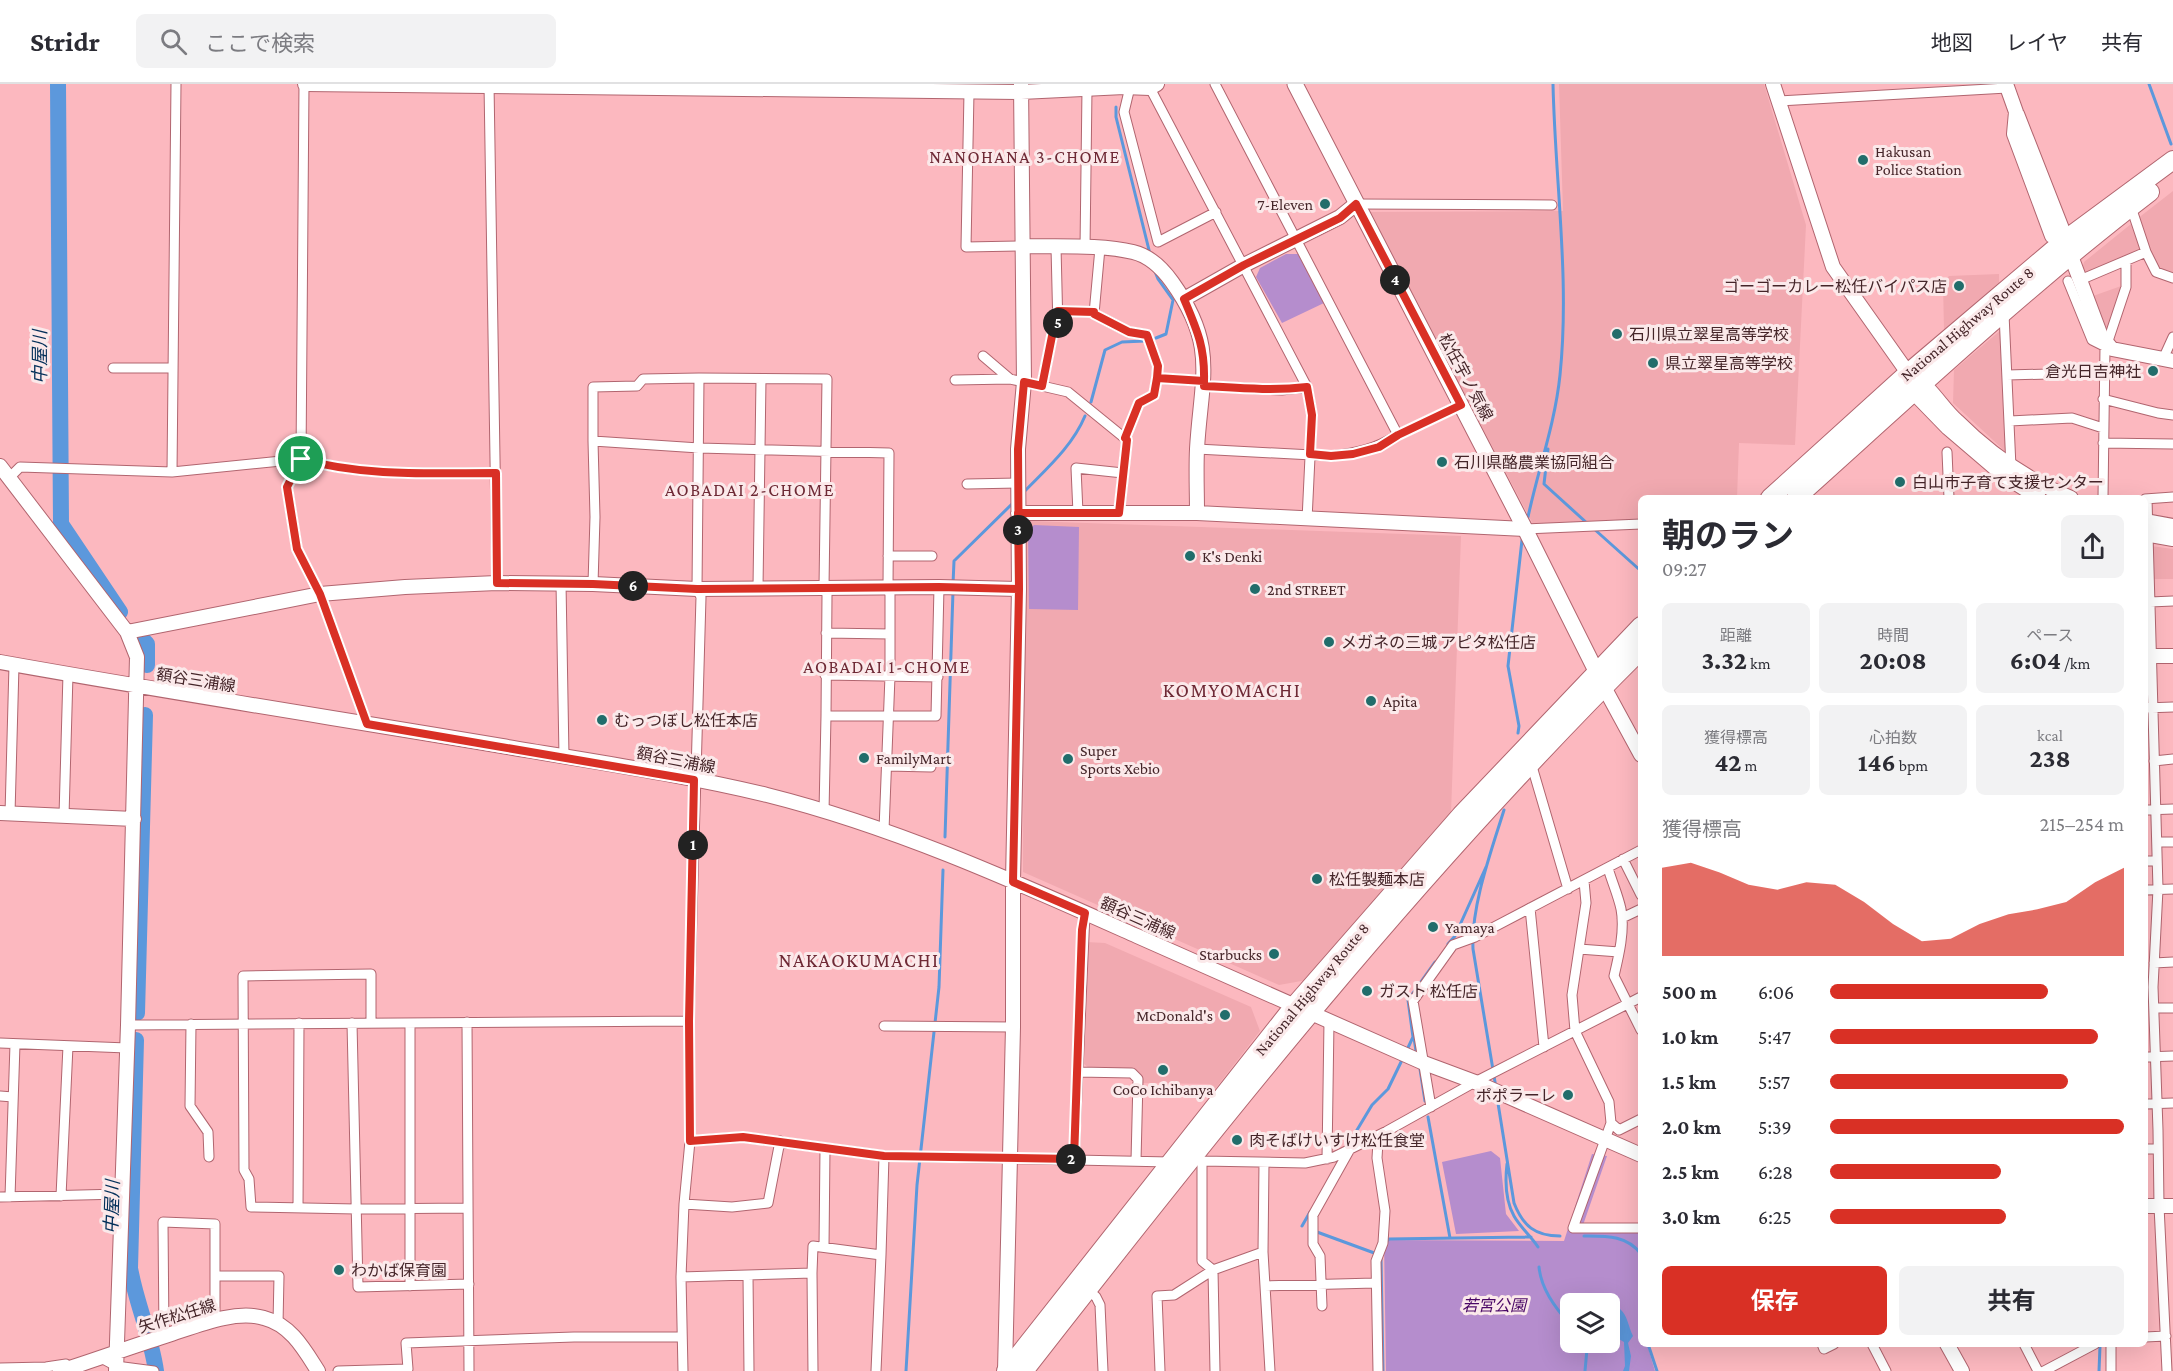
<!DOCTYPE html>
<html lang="ja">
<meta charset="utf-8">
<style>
:root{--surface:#fff;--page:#f2f2f3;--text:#2b2b33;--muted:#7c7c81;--line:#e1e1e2;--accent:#d93025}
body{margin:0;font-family:"Crimson Pro","Noto Sans JP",serif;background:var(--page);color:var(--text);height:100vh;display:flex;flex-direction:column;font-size:22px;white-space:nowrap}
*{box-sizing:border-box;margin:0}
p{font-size:20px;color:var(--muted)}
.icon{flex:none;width:33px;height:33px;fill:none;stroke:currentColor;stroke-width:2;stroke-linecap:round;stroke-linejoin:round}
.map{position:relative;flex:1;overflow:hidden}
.details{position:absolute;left:1638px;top:411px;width:510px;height:852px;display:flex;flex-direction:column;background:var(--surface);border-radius:9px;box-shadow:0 6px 24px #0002}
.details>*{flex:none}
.controls{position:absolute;left:1560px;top:1209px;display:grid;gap:12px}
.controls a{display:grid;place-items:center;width:60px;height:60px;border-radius:9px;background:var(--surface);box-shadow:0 6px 24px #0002;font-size:30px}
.pin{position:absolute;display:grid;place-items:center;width:51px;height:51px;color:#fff;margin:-26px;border:3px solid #fff;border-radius:50%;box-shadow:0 2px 6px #0007}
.km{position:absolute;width:30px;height:30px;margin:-15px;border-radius:50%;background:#222;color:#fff;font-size:16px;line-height:30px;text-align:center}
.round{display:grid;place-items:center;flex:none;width:63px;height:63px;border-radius:9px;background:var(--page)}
.overview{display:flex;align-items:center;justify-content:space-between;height:102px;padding:0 24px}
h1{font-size:33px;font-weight:700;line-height:45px}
.stats{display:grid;grid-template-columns:repeat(3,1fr);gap:9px;height:102px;padding:6px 24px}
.stats div{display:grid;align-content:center;border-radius:9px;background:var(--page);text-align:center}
.stats b{font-size:26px;font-weight:700}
.stats small{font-size:16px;font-weight:400}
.stats p{font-size:16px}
.chart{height:168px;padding:12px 24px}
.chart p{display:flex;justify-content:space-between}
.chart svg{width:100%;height:108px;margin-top:6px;fill:var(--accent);opacity:.7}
.cta{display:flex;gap:12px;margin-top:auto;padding:12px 24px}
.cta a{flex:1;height:69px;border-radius:9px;background:var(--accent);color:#fff;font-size:24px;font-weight:700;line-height:69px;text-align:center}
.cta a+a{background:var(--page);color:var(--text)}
ul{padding:0 24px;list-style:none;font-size:20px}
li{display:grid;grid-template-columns:96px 72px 1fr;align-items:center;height:45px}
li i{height:15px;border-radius:8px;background:var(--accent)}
header{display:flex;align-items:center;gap:36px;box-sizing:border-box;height:84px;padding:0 30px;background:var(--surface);border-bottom:2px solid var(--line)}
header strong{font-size:28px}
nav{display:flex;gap:33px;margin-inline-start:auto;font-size:21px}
.search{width:420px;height:54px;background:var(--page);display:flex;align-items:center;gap:15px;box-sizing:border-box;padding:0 21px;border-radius:9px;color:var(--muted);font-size:22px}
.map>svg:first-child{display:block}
</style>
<header>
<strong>Stridr</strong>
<div class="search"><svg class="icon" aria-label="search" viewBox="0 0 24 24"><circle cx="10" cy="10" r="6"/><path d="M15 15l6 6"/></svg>ここで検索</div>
<nav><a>地図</a><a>レイヤ</a><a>共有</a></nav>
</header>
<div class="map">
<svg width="2173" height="1287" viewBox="0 0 2173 1287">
<rect width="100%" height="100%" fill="#fcb8bf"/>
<!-- built -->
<path fill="#f1a9b0" d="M1559 0H1764L1806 141 1795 361 1739 359 1737 414H1641V435L1534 442 1369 128 1563 127Z
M2173 107V191L2158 186 2137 135Z
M2131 140 2141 167 2086 190 2083 182 2084 178Z
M1999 190V200L1944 247 1943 199 1949 192Z
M2124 201 2107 248 2099 233 2093 212Z
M2002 245 2007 369 1953 319 1954 286Z
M1029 437 1461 452 1451 729 1307 896 1279 901 1023 788 1024 441Z
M2151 462 2173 465V495H2153Z
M1086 858 1105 859 1251 923 1260 947 1215 1005 1210 1000 1141 999V991L1134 986 1090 985 1083 979Z"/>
<!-- green -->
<path fill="#b58dcd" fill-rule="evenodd" d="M1286 170H1298L1324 219 1282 239 1256 193 1260 184Z
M1034 441 1079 443 1078 526 1029 525 1028 447Z
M1491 1067 1500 1074 1506 1130 1519 1147 1456 1150 1442 1078Z
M1592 1070 1607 1072 1582 1144 1588 1149H1641V1260H1647L1655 1287H1386L1384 1156 1564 1157ZM1570 1220H1610V1258H1570Z"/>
<!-- water -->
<path fill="#5c98dc" d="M1616 1224 1620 1225C1628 1232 1628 1242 1633 1252L1628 1259 1631 1272 1629 1287H1623L1625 1282 1624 1258 1610 1250V1228Z"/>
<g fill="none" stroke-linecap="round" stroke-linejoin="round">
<!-- stream -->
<path stroke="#5c98dc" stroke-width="3" d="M2149 0 2171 60
M1116 23V33L1150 170
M1154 185 1158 195 1173 216 1166 250 1156 254
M1091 318 1105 266 1122 258 1145 257
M1548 365 1544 400 1588 440
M1023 409C1046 385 1072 363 1085 332
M1528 433C1538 386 1555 340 1560 291 1570 195 1555 96 1553 0
M1593 444 1641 487
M953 500 954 477 1014 418
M1518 649 1519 642 1508 582 1522 456
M945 753 953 507
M1448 860 1455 852 1486 783
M1414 954 1416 967
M1406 968 1413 953 1408 916 1435 878
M1420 985 1425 1017
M1496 1004 1473 865C1471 822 1491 768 1504 726
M1497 1013 1514 1119C1523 1142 1535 1152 1560 1152
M1428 1033 1450 1154
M1351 1056 1372 1021 1388 1005 1403 974
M1507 1080C1505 1097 1505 1116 1514 1132 1520 1143 1531 1152 1538 1163
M1302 1142 1310 1128
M1317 1148 1377 1170
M1584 1152C1606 1152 1627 1151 1641 1170
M1385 1159 1389 1155 1531 1153
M1381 1174 1383 1287
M1539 1183C1541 1205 1555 1224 1570 1240
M1584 1258 1587 1265 1585 1287
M1648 1260 1657 1287
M906 1287 917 1101 939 903 943 786
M2099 1287 2100 1262"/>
<!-- river -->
<path stroke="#5c98dc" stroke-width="16" d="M58 0 61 440 120 528
M142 555 147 560V581
M137 929 145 631
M136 956 130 1184C136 1219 151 1251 156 1287"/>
<defs>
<path id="street" d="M304 0 301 375 287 403 297 465 320 510 367 640
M489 0 497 499
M1130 3 1124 28 1158 158 1216 128
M1150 4 1307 303 1312 331 1307 436
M969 8 966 163 1023 162
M1779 17 2007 4
M1356 120 1552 121
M2131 123 2146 168 2156 188 2173 194
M1085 164 1087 5
M1100 164 1094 230 1129 248 1147 251 1158 282 1157 294
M2080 196 2146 168
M2068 197 2092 256 2108 264
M1058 227 1094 228
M2004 230 2011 383
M2107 260 2126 203V177
M983 272 1010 295
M2163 275 2173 253
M113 284H173
M2007 291 2049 290
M955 296 1010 295 1042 302 1053 247 1058 245 1056 163
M1042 302 1068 308 1127 356 1119 429
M1204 302 1282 306 1307 303
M2103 315 2158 329 2173 331
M2010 337 2072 334 2103 344
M1398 351 1461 321
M1125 354 1139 319 1154 311 1157 294 1204 297
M593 357V303L637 302 643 295 699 294
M2103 359 2173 360
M1197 365 1331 372C1358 369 1375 365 1398 351L1215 0
M1947 368 1949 414
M172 388 176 0
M9 394 20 383 172 388 301 375C364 393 431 389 496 389
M967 400 1018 399
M2103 414 2105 263
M2145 415 2173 413
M2147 415 2158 805 2153 903 2158 1046 2159 1122 2167 1287
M1078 429 1076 384 1123 389
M1525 445 1641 440
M888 472H932
M561 499 564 673
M593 500 595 433 593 357 699 364 889 369 888 503 890 511V592L884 746
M758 503 761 295
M2150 518 2173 517
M826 549 890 550
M825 591 938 593
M2145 624 2173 623
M2154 677 2173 675
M1531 679 1568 805
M887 682 931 683
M2145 726 2173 725
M824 728 826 632
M10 730 14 581
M64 732 68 590
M2157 758H2173
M1623 775 1641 811
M2145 777H2157
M1608 784C1612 798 1618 811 1621 825 1625 846 1619 871 1614 892L1641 946
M1584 797 1586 819 1572 911 1575 947 1609 1018 1611 1039 1573 1144H1641
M2145 806 2173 805
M1530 824 1544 963
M1622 834 1641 825
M1579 865 1619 868
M2154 879 2173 878
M2154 924H2173
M467 938 469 1287
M352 939 358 1203 469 1200
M371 939V890L243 892 244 1086 249 1095 251 1123 356 1125 467 1124
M191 940 190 1022 208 1048 209 1073
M128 941 689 937
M884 942 1013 943
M0 959 127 964
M2145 973 2173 972
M1078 988 1132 989 1138 995 1136 1077
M0 1012 13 1013
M2145 1020 2173 1019
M1431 1023 1413 917 1453 861 1475 853 1641 766
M1611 1039 1619 1046 1641 1035
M690 1057 743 1053 884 1072 1170 1078
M2145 1065H2158
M1194 1071 1202 1077V1177L1213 1186 1215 1287
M1074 1075 1085 829
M1327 1075 1329 937
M1202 1077 1305 1079 1334 1073 1385 1048
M1264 1079 1263 1168 1270 1287
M61 1112 68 962
M0 1113 121 1110
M10 1113 15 960
M684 1120 732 1123 768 1119 780 1057
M298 1124 299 939
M824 1163 825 1064
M881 1171 884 1072
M812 1189 813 1287
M215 1192H279L278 1240
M748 1192 749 1287
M681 1193 812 1189 813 1162 881 1171 876 1287
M410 1202V939
M1265 1202 1375 1199
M1088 1206 1096 1213 1100 1221 1103 1287
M1322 1222 1320 1172 1313 1160V1131L1350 1065
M164 1253 163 1138 215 1140V1236
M2145 1253 2166 1252
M1822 1260 1824 1265 1834 1260
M1872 1260 1886 1287
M2024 1260 2038 1287
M98 1275 101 1274 116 1282 154 1287
M0 1284 46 1283 66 1280
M338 1287 408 1285 406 1259 574 1253H682
M683 1287 681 1193 684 1120 690 1057 689 937 701 513 697 505 699 294 827 295 824 503 827 511 826 632H936L939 503
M1160 1287 1157 1212 1174 1211 1213 1186 1263 1168
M1378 1287 1376 1177 1383 1159 1385 1127 1377 1074 1378 1058 1387 1047 1475 998 1641 913
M2044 1287 2095 1260
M2111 1287V1260"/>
<path id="secondary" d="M305 0 1021 8 1124 3 1150 4 1157 0
M1773 0 1833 183 1908 289 1914 309 1948 344 2003 391 2039 414
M2006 0 2016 28 2014 50 2052 152
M2017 30 2066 155
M1023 162C1056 163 1101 160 1133 168 1150 172 1162 184 1172 198 1218 262 1201 294 1197 365 1196 386 1197 408 1197 429
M2071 172 2101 252 2112 265 2173 277
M1184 215 1244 181 1340 133 1356 120
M1915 294C1932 304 1942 324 1957 337 1990 370 2027 396 2071 414
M0 382 127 548 137 573 128 941 116 1287
M1018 429H1197L1525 445
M2145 437 2173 442
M2145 450 2173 455
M127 548 320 510 405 503 497 499 593 500 697 505 939 503 1019 505
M2145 572H2173
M0 578C167 608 335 634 502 662 590 677 680 690 767 711 895 743 1016 798 1137 852 1232 895 1328 936 1424 979L1475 998 1641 1071
M1604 603 1641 671
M0 729 134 735
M2145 1122H2173
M1947 1260 1962 1287
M60 1287C95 1276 130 1263 165 1252 194 1243 234 1225 264 1234 291 1241 304 1265 318 1287
M1005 1287 1013 943V797L1019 505 1018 365 1024 298 1021 0"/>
<path id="primary" d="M1295 0 1525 445 1601 597"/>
<path id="highway" d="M1770 414 1908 289 2066 155 2173 76
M1796 414C1912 310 2026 203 2150 108
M1006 1287 1294 922 1461 731 1641 542
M1024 1287C1218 1038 1416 789 1641 566"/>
</defs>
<!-- street casing -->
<use href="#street" stroke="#b1656f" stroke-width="11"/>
<!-- secondary casing -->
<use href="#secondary" stroke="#b1656f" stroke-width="16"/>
<!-- primary casing -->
<use href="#primary" stroke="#b1656f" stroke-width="17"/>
<!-- highway casing -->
<use href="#highway" stroke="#b1656f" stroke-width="20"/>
<!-- street -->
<use href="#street" stroke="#fff" stroke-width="9"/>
<!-- secondary -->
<use href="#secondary" stroke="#fff" stroke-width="14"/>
<!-- primary -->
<use href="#primary" stroke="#fff" stroke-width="15"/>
<!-- highway -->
<use href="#highway" stroke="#fff" stroke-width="18"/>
</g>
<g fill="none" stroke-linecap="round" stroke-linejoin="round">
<defs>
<path id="route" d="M301 375 287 403 297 465 320 510 367 640 694 696 689 937 690 1057 743 1053 884 1072 1074 1075 1082 846 1085 829 1013 798 1019 505 1018 429H1119L1127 356 1125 354 1139 319 1154 311 1157 294 1204 297C1205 263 1197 246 1184 215L1244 181 1340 134 1356 120 1461 321 1398 351 1379 363 1353 370 1331 372 1310 370 1312 331 1307 303C1272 307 1239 304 1204 302V297L1157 294 1158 282 1147 251 1129 248 1094 230V228L1058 227V245L1053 247 1042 302 1024 298 1018 365 1019 505 939 503 697 505 593 500 497 499 496 389C431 389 365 393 301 375"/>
</defs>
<!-- route casing -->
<use href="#route" stroke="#fff" stroke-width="12"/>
<!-- route -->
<use href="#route" stroke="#d93025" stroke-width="8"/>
</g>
<!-- markers -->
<g fill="#216d6b" stroke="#fbe9ea" stroke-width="2">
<circle cx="1863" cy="76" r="6"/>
<circle cx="1325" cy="120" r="6"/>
<circle cx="1959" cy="202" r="6"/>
<circle cx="1617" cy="250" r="6"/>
<circle cx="1653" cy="279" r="6"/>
<circle cx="2153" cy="287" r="6"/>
<circle cx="1442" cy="378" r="6"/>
<circle cx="1900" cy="398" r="6"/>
<circle cx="1190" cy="472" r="6"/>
<circle cx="1255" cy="505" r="6"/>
<circle cx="1329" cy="558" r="6"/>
<circle cx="1371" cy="617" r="6"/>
<circle cx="602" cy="636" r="6"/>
<circle cx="864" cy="674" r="6"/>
<circle cx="1068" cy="675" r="6"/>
<circle cx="1317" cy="795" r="6"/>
<circle cx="1433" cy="843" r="6"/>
<circle cx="1274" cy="870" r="6"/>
<circle cx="1367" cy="907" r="6"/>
<circle cx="1225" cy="931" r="6"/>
<circle cx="1163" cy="986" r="6"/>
<circle cx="1568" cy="1011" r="6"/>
<circle cx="1237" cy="1056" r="6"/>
<circle cx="339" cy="1186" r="6"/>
</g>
<g text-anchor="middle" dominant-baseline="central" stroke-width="6" stroke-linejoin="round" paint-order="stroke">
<!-- poi labels -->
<g font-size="16" fill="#452529" stroke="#fbe9ea" text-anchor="start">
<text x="1875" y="67">Hakusan<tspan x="1875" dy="18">Police Station</tspan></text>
<text x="1313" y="120" text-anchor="end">7-Eleven</text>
<text x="1947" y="202" text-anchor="end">ゴーゴーカレー松任バイパス店</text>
<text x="1629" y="250">石川県立翠星高等学校</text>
<text x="1665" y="279">県立翠星高等学校</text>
<text x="2141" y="287" text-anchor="end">倉光日吉神社</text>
<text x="1454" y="378">石川県酪農業協同組合</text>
<text x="1912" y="398">白山市子育て支援センター</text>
<text x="1202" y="472">K's Denki</text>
<text x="1267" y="505">2nd STREET</text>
<text x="1341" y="558">メガネの三城 アピタ松任店</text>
<text x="1383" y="617">Apita</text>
<text x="614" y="636">むっつぼし松任本店</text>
<text x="1080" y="666">Super<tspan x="1080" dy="18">Sports Xebio</tspan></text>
<text x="876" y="674">FamilyMart</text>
<text x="1329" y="795">松任製麺本店</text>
<text x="1445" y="843">Yamaya</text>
<text x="1262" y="870" text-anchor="end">Starbucks</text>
<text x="1379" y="907">ガスト 松任店</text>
<text x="1213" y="931" text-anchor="end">McDonald's</text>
<text x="1163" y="1005" text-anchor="middle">CoCo Ichibanya</text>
<text x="1556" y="1011" text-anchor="end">ポポラーレ</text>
<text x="1249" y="1056">肉そばけいすけ松任食堂</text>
<text x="351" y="1186">わかば保育園</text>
</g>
<!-- street labels -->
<g font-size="16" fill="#452529" stroke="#fbe9ea">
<text transform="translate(1967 240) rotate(-40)">National Highway Route 8</text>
<text transform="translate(1466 293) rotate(62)">松任宇ノ気線</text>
<text transform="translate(196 596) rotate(9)">額谷三浦線</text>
<text transform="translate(676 676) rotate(11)">額谷三浦線</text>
<text transform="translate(1138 834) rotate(24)">額谷三浦線</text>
<text transform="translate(1312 905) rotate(-50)">National Highway Route 8</text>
<text transform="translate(177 1232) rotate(-17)">矢作松任線</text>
</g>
<!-- park labels -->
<g font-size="16" font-style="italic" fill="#4a0766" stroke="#fbe9ea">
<text x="1494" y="1221">若宮公園</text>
</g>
<!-- neighbourhood labels -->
<g font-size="18" letter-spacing="1.5" fill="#6e2935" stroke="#fbe9ea">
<text x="1025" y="73">NANOHANA 3-CHOME</text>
<text x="750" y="406">AOBADAI 2-CHOME</text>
<text x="887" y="583">AOBADAI 1-CHOME</text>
</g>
<!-- water labels -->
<g font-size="18" font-style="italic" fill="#022f59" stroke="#fbe9ea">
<text transform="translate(40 273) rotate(-90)">中屋川</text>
<text transform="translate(112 1123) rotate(-88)">中屋川</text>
</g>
<!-- quarter labels -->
<g font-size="20" letter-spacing="1.5" fill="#6e2935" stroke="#fbe9ea">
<text x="1232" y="606">KOMYOMACHI</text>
<text x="859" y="876">NAKAOKUMACHI</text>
</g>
</g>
</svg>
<div class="controls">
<a><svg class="icon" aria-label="layers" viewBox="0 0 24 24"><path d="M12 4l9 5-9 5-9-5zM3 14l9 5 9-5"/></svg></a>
</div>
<div class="pin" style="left:301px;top:375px;background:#1e9e55"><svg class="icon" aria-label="arrive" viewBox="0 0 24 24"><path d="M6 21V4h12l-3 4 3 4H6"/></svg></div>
<b class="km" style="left:693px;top:761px">1</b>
<b class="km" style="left:1071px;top:1075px">2</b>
<b class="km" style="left:1018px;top:446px">3</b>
<b class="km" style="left:1395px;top:196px">4</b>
<b class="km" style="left:1058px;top:239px">5</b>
<b class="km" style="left:633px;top:502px">6</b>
<section class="details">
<div class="overview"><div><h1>朝のラン</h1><p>09:27</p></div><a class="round"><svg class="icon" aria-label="share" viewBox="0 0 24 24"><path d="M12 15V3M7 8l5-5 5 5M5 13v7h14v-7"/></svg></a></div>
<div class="stats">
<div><p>距離</p><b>3.32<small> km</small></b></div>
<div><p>時間</p><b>20:08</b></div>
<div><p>ペース</p><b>6:04<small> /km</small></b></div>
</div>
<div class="stats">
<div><p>獲得標高</p><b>42<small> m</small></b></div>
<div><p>心拍数</p><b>146<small> bpm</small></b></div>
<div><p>kcal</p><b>238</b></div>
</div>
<div class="chart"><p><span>獲得標高</span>215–254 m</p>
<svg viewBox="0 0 160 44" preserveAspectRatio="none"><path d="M0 44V8L10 6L20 10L30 15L40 17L50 14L60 15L70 22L80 31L90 38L100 37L110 31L120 27L130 25L140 22L150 14L160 8V44z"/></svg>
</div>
<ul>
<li><b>500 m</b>6:06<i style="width:74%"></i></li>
<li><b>1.0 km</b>5:47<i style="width:91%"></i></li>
<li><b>1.5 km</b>5:57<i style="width:81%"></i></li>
<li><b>2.0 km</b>5:39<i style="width:100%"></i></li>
<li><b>2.5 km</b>6:28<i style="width:58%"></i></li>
<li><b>3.0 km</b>6:25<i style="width:60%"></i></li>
</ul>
<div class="cta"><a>保存</a><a>共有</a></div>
</section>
</div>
